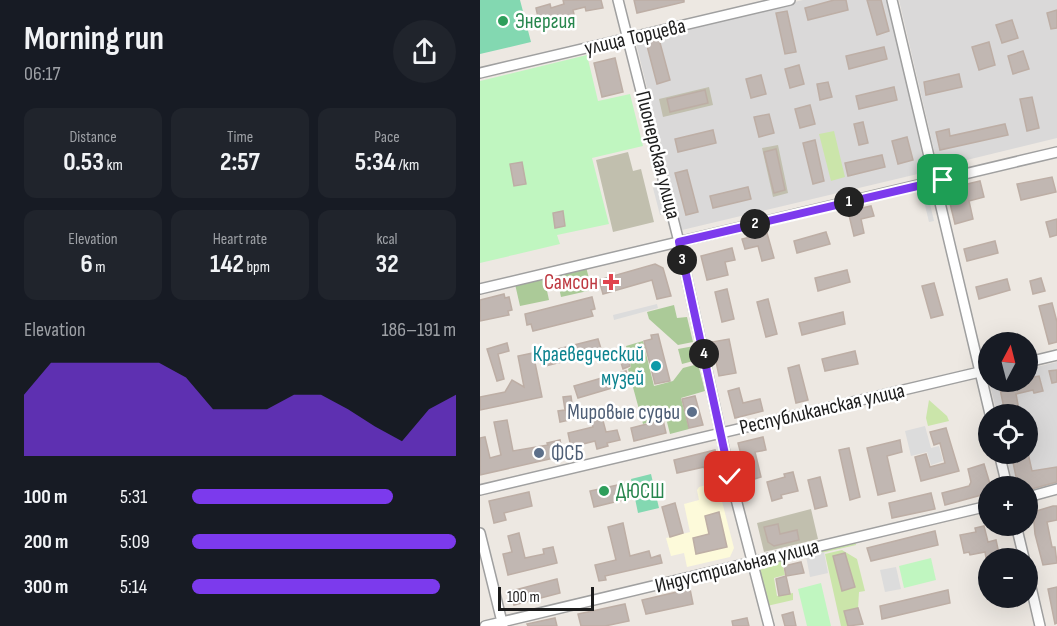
<!DOCTYPE html>
<meta charset="utf-8">
<style>
:root{--surface:#171b24;--page:#20242c;--text:#f1f3f6;--muted:#9ea1a6;--accent:#7c3aed}
body{margin:0;font-family:"Sofia Sans Condensed",sans-serif;background:var(--page);color:var(--text);height:100vh;display:flex;flex-direction:column;font-size:22px;white-space:nowrap}
*{box-sizing:border-box;margin:0}
p{font-size:20px;color:var(--muted)}
.icon{flex:none;width:33px;height:33px;fill:none;stroke:currentColor;stroke-width:2;stroke-linecap:round;stroke-linejoin:round}
.map{position:relative;flex:1;overflow:hidden}
.side{display:flex;flex-direction:column;background:var(--surface);width:480px}
.side>*{flex:none}
.needle{width:39px;rotate:7deg}
.tools{position:absolute;left:498px;top:332px;display:grid;gap:12px}
.tools a{display:grid;place-items:center;width:60px;height:60px;border-radius:50%;background:var(--surface);box-shadow:0 6px 24px #0002;font-size:30px}
.scale{position:absolute;left:18px;bottom:15px;width:96px;box-sizing:border-box;padding-left:6px;border:3px solid #1c1c1c;border-top:0;font-size:16px;line-height:21px;white-space:nowrap;color:#1c1c1c;-webkit-text-stroke:4px #fff;paint-order:stroke}
.pin{position:absolute;display:grid;place-items:center;width:51px;height:51px;color:#fff;margin:-26px;border-radius:12px;box-shadow:0 3px 9px #0006}
.km{position:absolute;width:30px;height:30px;margin:-15px;border-radius:50%;background:#222;color:#fff;font-size:16px;line-height:30px;text-align:center}
.round{display:grid;place-items:center;flex:none;width:63px;height:63px;border-radius:32px;background:var(--page)}
.summary{display:flex;align-items:center;justify-content:space-between;height:102px;padding:0 24px}
h1{font-size:33px;font-weight:700;line-height:45px}
.metrics{display:grid;grid-template-columns:repeat(3,1fr);gap:9px;height:102px;padding:6px 24px}
.metrics div{display:grid;align-content:center;border-radius:12px;background:var(--page);text-align:center}
.metrics b{font-size:26px;font-weight:700}
.metrics small{font-size:16px;font-weight:400}
.metrics p{font-size:16px}
.chart{height:168px;padding:12px 24px}
.chart p{display:flex;justify-content:space-between}
.chart svg{width:100%;height:108px;margin-top:6px;fill:var(--accent);opacity:.7}
ul{padding:0 24px;list-style:none;font-size:20px}
li{display:grid;grid-template-columns:96px 72px 1fr;align-items:center;height:45px}
li i{height:15px;border-radius:8px;background:var(--accent)}
main{display:flex;flex:1;min-height:0}
.map>svg:first-child{display:block}
</style>
<main>
<section class="side">
<div class="summary"><div><h1>Morning run</h1><p>06:17</p></div><a class="round"><svg class="icon" aria-label="share" viewBox="0 0 24 24"><path d="M12 15V3M7 8l5-5 5 5M5 13v7h14v-7"/></svg></a></div>
<div class="metrics">
<div><p>Distance</p><b>0.53<small> km</small></b></div>
<div><p>Time</p><b>2:57</b></div>
<div><p>Pace</p><b>5:34<small> /km</small></b></div>
</div>
<div class="metrics">
<div><p>Elevation</p><b>6<small> m</small></b></div>
<div><p>Heart rate</p><b>142<small> bpm</small></b></div>
<div><p>kcal</p><b>32</b></div>
</div>
<div class="chart"><p><span>Elevation</span>186–191 m</p>
<svg viewBox="0 0 160 44" preserveAspectRatio="none"><path d="M0 44V19L10 6L20 6L30 6L40 6L50 6L60 12L70 25L80 25L90 25L100 19L110 19L120 25L130 32L140 38L150 25L160 19V44z"/></svg>
</div>
<ul>
<li><b>100 m</b>5:31<i style="width:76%"></i></li>
<li><b>200 m</b>5:09<i style="width:100%"></i></li>
<li><b>300 m</b>5:14<i style="width:94%"></i></li>
</ul>
</section>
<div class="map">
<svg width="577" height="626" viewBox="0 0 577 626">
<rect width="100%" height="100%" fill="#ede8e2"/>
<!-- residential -->
<path fill="#dad9d9" d="M323 0H408L446 172 202 230 155 39Z
M419 0H577V138L458 167Z
M577 362V485L548 492V486H533L526 453H548V414H517L509 381H548V369Z"/>
<!-- education -->
<path fill="#fdfada" d="M237 482 254 548 250 557 207 567 204 553 191 556 186 538 210 532 204 504 219 500 217 490 219 487Z"/>
<!-- construction -->
<path fill="#c1bfae" d="M229 87 233 105 183 117 179 99Z
M298 145 308 193 293 197 282 148Z
M148 152 153 171 161 169 174 222 133 232 116 160Z
M331 509 338 539 284 552 277 523Z"/>
<!-- grass -->
<path fill="#cbe5aa" d="M354 131 365 177 351 181 339 134Z
M449 400 467 416 469 421 448 426 446 418Z
M375 541 376 545 302 562 305 575 294 578 297 596 313 593V600L287 606 278 570 287 568V562Z
M362 550 377 559 385 591 379 592 378 608 364 612 368 626H361L345 554Z"/>
<!-- forest -->
<path fill="#abca98" d="M106 267 112 290 81 297 76 274Z
M64 277 69 300 40 306 35 284Z
M194 305 197 318 207 317 213 342 198 345 169 319 167 312Z
M163 341 174 386 193 381 203 368 218 364 225 391 201 398 209 429 190 434 186 418 163 424 148 369 151 367 146 346Z
M214 346 217 360 202 364 198 349Z"/>
<!-- park -->
<path fill="#c0f6c0" d="M107 55 118 101 150 94 163 146 112 158 129 224 77 235 80 244 0 263V81Z
M451 558 456 580 424 588 419 566Z
M341 583 351 626H327L318 589Z"/>
<!-- pitch -->
<path fill="#83d8b1" d="M0 0H40L51 42 0 54Z
M171 474 179 508 158 513 151 479Z"/>
<!-- parking -->
<path fill="#dcdcdc" d="M179 186 186 214 180 215 173 188Z
M448 195 454 221 449 222 443 197Z
M177 304 178 308 134 320 133 315Z
M445 426 451 448 459 446 463 461 451 465 447 452 431 456 425 431Z
M344 552 348 573 330 577 326 556Z
M416 567 421 589 405 592 400 570Z"/>
<!-- building -->
<path fill="#c1b7b2" stroke="#bdaea5" stroke-width="1.5" d="M83 0H121L123 8 106 11 105 7 93 10 95 19 78 23 77 18 59 22 56 8 70 4 71 8 84 4Z
M154 0H204V2L157 13Z
M354 0H366L368 10 328 20 325 8Z
M387 0H401L409 31 397 35Z
M577 10V28L571 29 567 13Z
M307 11 316 52 305 54 296 13Z
M532 20 538 38 522 43 516 25Z
M179 39 190 80 177 84 166 42Z
M509 42 515 65 499 70 492 47Z
M404 47 407 59 369 69 366 56Z
M543 51 549 69 533 74 528 56Z
M135 58 143 92 122 97 114 63Z
M319 65 324 84 310 88 305 69Z
M479 74 482 87 446 95 444 82Z
M281 75 286 94 271 98 266 79Z
M348 82 352 97 340 100 337 84Z
M414 87 417 100 379 109 376 96Z
M225 90 228 103 190 112 187 99Z
M552 97 559 128 547 131 540 99Z
M330 105 335 124 320 128 315 109Z
M289 114 294 133 279 137 274 117Z
M383 122 388 143 379 145 374 124Z
M525 124 528 135 460 150 456 132 469 129 470 136Z
M233 130 236 143 198 152 195 139Z
M427 137 433 160 418 164 412 141Z
M335 140 344 181 333 184 323 143Z
M296 149 305 190 294 193 284 152Z
M402 155 405 167 368 176 365 163Z
M42 162 46 184 34 186 30 164Z
M207 170 218 212 206 215 195 173Z
M572 177 576 192 541 200 537 184Z
M500 181 504 197 489 201 493 219 475 224 468 195 471 188Z
M268 187 271 199 233 208 230 196Z
M391 206 394 216 381 219 384 233 374 236 368 211Z
M83 211 85 226 75 228 73 213Z
M577 219V235L570 237 566 222Z
M346 232 350 244 317 253 314 241Z
M287 233 294 258 282 261 278 246 265 249 262 239Z
M515 241 518 253 487 261 484 249Z
M252 248 255 260 245 262 248 275 227 280 221 256Z
M175 264 183 268 191 296 177 299 172 280 123 294 119 280Z
M367 270 370 282 338 291 335 278Z
M561 278 565 291 553 294 550 281Z
M527 279 530 290 499 299 496 287Z
M454 283 463 315 451 318 442 286Z
M247 289 254 319 242 322 235 292Z
M24 294 25 298 29 297 32 310 28 311 29 315 0 321V300Z
M112 297 115 309 111 310 113 316 53 331 51 324 47 325 45 314Z
M288 299 297 334 286 337 277 302Z
M572 303 577 322V342L569 344 559 306Z
M363 312 365 324 322 335 319 323Z
M178 334 190 381 175 384 164 341 172 339 171 335Z
M118 339 122 352 65 366 62 353Z
M249 339 256 373 239 376 232 342Z
M27 343 29 351 18 354 24 379 17 381 7 349Z
M145 351 150 366 143 369 138 353Z
M375 351 378 364 345 371 342 359Z
M53 353 62 397 0 410V397L25 392 32 380 44 387 38 356Z
M319 365 328 400 316 403 308 368Z
M577 370V382L572 383 569 371Z
M146 371 149 383 98 398 94 386Z
M559 376 563 391 554 393 553 390 536 394 539 410 525 413 519 384 534 381H548V378Z
M259 388 263 403 280 399 283 411 255 418 248 391Z
M91 396 94 419 80 422 78 411 85 410 83 397Z
M215 396 223 425 209 428 202 399Z
M122 417 126 432 137 430 140 440 127 443 128 446 117 449 115 441 91 447 88 433 113 427 111 420Z
M27 420 33 451 68 445 67 443 80 440 83 456 0 475V438L5 437 10 458 21 455 14 422Z
M183 420 186 433 154 441 151 428Z
M466 428 479 471 441 481 435 457 446 454 450 467 465 463 460 443 454 445 450 432Z
M283 437 286 450 275 452 281 477 268 481 258 443Z
M420 440 422 452 407 456 415 491 398 495 387 448Z
M369 448 380 497 370 500 359 450Z
M235 450 240 471 226 474 224 467 197 473 194 460Z
M531 453H548L552 471 577 467V482L548 490V486H538Z
M504 464 510 484 505 494 465 505 462 493 489 486 491 482 488 469Z
M313 472 318 491 301 495 302 498 292 501 287 482 305 477 304 474Z
M340 477 347 506 335 509 328 480Z
M147 483 151 498 114 507 110 491Z
M49 492 52 506 24 513 26 520 14 523 9 501Z
M451 493 455 509 412 518 409 503Z
M195 503 203 533 190 537 182 507Z
M573 506H577V520L567 522 572 547H575L577 563 563 565 555 534 553 512Z
M239 512 247 547 216 554 213 538 229 534 225 516Z
M143 523 150 556 169 551 171 558 180 555 182 563 125 576 126 580 119 581 115 565 136 560 128 527Z
M298 524 300 534 317 530 319 540 294 546 288 542 284 527Z
M504 526 508 542 516 540 520 558H506L505 552 490 555 489 552 484 553 480 535 496 532 495 528Z
M455 531 458 545 391 561 387 548Z
M39 533 45 558 64 554 63 549 73 547 77 563 28 575 23 554 32 552 28 536Z
M365 553 375 587 362 591 353 556Z
M321 562 324 573 306 576 310 594 299 596 296 579 306 576 304 566Z
M77 579 80 593 34 605 31 591Z
M577 587V623L575 624 568 589Z
M210 589 213 604 166 614 162 600Z
M468 590 470 603 402 619 400 606Z
M145 604 149 621 125 626H101L98 614Z
M378 608 383 624 368 626 364 611Z
M313 612 316 626H305L302 615Z
M75 618 77 626H48L47 624Z
M267 618 269 626H253L252 621Z"/>
<g fill="none" stroke-linecap="round" stroke-linejoin="round">
<defs>
<path id="minor" d="M138 0 199 242 250 476 289 626
M412 0 510 414
M0 73 310 0
M0 289 577 152
M548 362 577 355
M519 453 527 486
M0 490 508 370
M548 497 577 489
M536 525 544 558
M0 533 23 626
M548 574 560 626
M5 626 508 506"/>
</defs>
<!-- minor casing -->
<use href="#minor" stroke="#a0a0a0" stroke-width="12"/>
<!-- minor -->
<use href="#minor" stroke="#fff" stroke-width="9"/>
</g>
<g fill="none" stroke-linecap="round" stroke-linejoin="round">
<defs>
<path id="route" d="M250 477 199 242 463 180"/>
</defs>
<!-- route casing -->
<use href="#route" stroke="#fff" stroke-width="12"/>
<!-- route -->
<use href="#route" stroke="#7c3aed" stroke-width="8"/>
</g>
<!-- markers -->
<g fill="#2e9e5b" stroke="#fff" stroke-width="2">
<circle cx="23" cy="21" r="6"/>
<circle cx="124" cy="491" r="6"/>
</g>
<path fill="#e0444e" stroke="#fff" stroke-width="2" d="M128 273h6v6h6v6h-6v6h-6v-6h-6v-6h6z"/>
<circle fill="#0f9aa8" stroke="#fff" stroke-width="2" cx="176" cy="366" r="6"/>
<g fill="#5c6f8a" stroke="#fff" stroke-width="2">
<circle cx="212" cy="412" r="6"/>
<circle cx="59" cy="453" r="6"/>
</g>
<g text-anchor="middle" dominant-baseline="central" stroke-width="5" stroke-linejoin="round" paint-order="stroke">
<!-- leisure labels -->
<g font-size="21" fill="#27864d" stroke="#fff" text-anchor="start">
<text x="35" y="21">Энергия</text>
<text x="136" y="491">ДЮСШ</text>
</g>
<!-- street labels -->
<g font-size="21" fill="#1c1c1c" stroke="#fff">
<text transform="translate(155 37) rotate(-13)">улица Торцева</text>
<text transform="translate(178 155) rotate(76)">Пионерская улица</text>
<text transform="translate(342 409) rotate(-13)">Республиканская улица</text>
<text transform="translate(257 566) rotate(-14)">Индустриальная улица</text>
</g>
<!-- health labels -->
<g font-size="21" fill="#be3a42" stroke="#fff" text-anchor="end">
<text x="118" y="282">Самсон</text>
</g>
<!-- culture labels -->
<g font-size="21" fill="#0d838f" stroke="#fff" text-anchor="end">
<text x="164" y="354">Краеведческий<tspan x="164" dy="24">музей</tspan></text>
</g>
<!-- service labels -->
<g font-size="21" fill="#4e5e75" stroke="#fff" text-anchor="end">
<text x="200" y="412">Мировые судьи</text>
<text x="71" y="453" text-anchor="start">ФСБ</text>
</g>
</g>
</svg>
<div class="tools">
<a><svg class="needle" viewBox="-14 -14 28 28"><path d="M0-13l5 13h-10z" fill="#e53935"/><path d="M0 13l5-13h-10z" fill="#9ea1a6"/></svg></a>
<a><svg class="icon" aria-label="locate" viewBox="0 0 24 24"><circle cx="12" cy="12" r="6"/><path d="M12 2v4M12 18v4M2 12h4M18 12h4"/></svg></a>
<a>+</a>
<a>−</a>
</div>
<div class="scale">100 m</div>
<div class="pin" style="left:463px;top:180px;background:#1e9e55"><svg class="icon" aria-label="arrive" viewBox="0 0 24 24"><path d="M6 21V4h12l-3 4 3 4H6"/></svg></div>
<div class="pin" style="left:250px;top:477px;background:#d93025"><svg class="icon" aria-label="check" viewBox="0 0 24 24"><path d="M5 12l5 5 9-10"/></svg></div>
<b class="km" style="left:369px;top:202px">1</b>
<b class="km" style="left:275px;top:224px">2</b>
<b class="km" style="left:202px;top:260px">3</b>
<b class="km" style="left:224px;top:354px">4</b>
</div>
</main>
